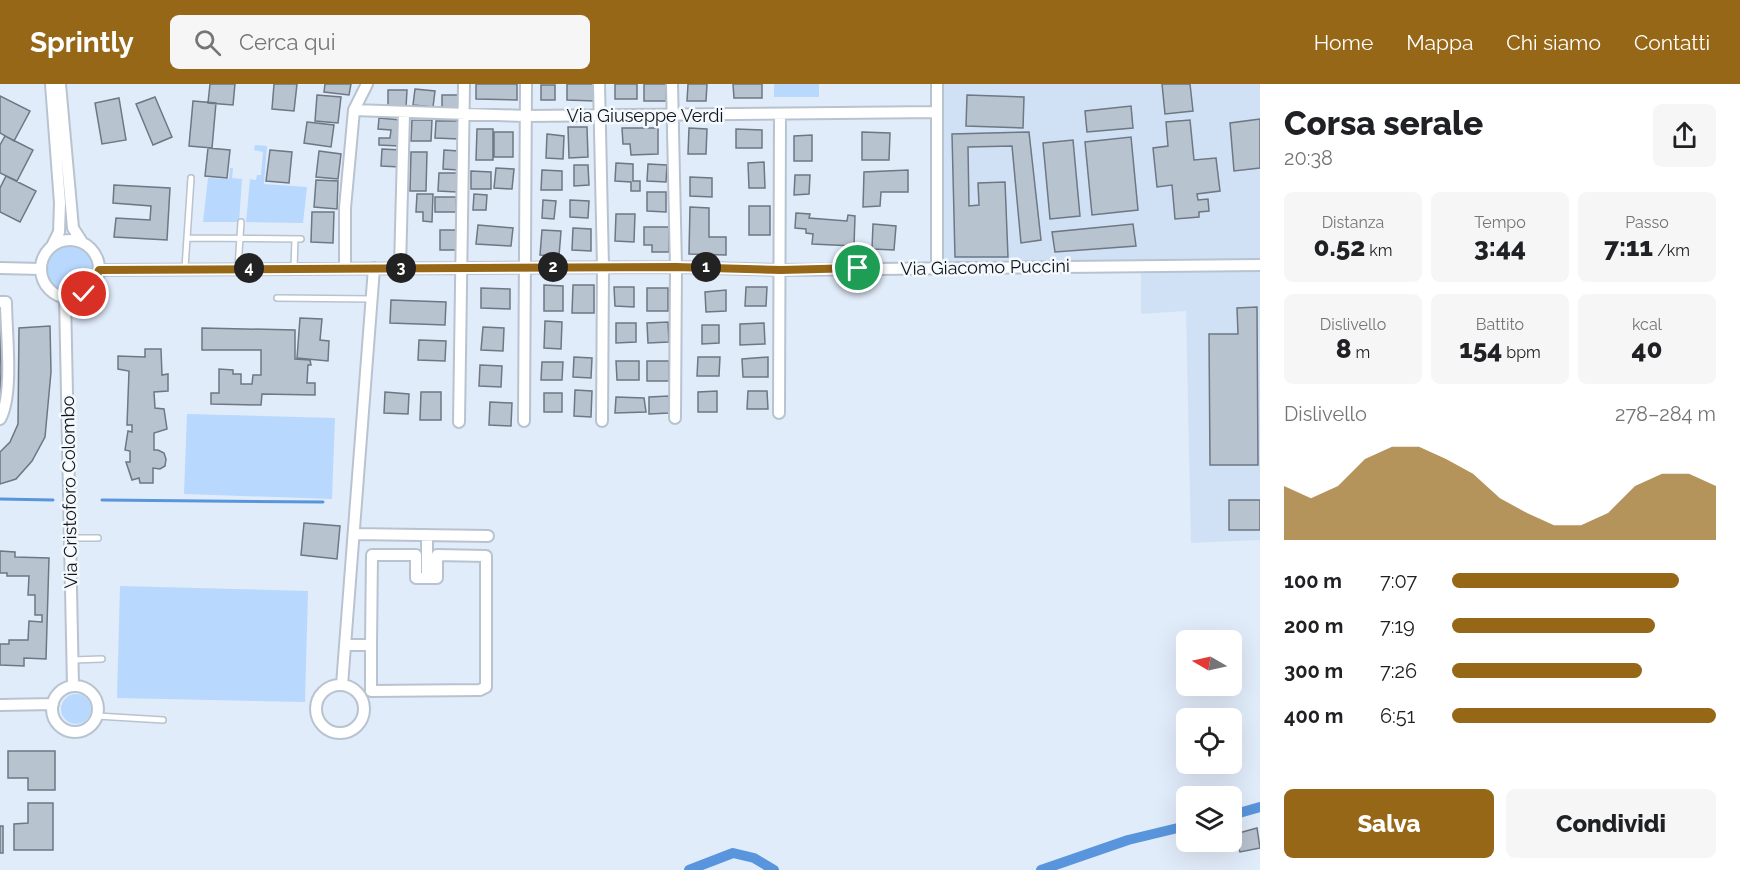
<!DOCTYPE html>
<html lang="it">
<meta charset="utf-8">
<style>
:root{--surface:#fff;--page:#f6f6f6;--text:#202124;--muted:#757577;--accent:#976718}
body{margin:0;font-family:Raleway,sans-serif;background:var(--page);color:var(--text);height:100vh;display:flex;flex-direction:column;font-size:22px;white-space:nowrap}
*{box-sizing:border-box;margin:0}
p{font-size:20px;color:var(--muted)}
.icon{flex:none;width:33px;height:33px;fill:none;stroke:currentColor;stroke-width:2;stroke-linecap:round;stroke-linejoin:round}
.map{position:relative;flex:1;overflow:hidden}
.panel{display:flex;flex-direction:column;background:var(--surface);width:480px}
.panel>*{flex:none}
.needle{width:39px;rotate:279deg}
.fabs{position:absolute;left:1176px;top:546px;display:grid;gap:12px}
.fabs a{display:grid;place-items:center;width:66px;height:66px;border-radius:9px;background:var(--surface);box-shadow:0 6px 24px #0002;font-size:30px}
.pin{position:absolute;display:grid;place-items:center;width:51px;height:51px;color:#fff;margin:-26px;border:3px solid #fff;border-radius:50%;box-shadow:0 2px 6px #0007}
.km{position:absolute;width:30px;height:30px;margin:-15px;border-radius:50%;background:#222;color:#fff;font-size:16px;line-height:30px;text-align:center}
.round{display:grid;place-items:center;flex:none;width:63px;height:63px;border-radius:9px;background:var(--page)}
.summary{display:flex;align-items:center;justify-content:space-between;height:102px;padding:0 24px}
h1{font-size:33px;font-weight:800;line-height:45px}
.stats{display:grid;grid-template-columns:repeat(3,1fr);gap:9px;height:102px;padding:6px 24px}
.stats div{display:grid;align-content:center;border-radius:9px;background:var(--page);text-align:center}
.stats b{font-size:26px;font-weight:800}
.stats small{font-size:16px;font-weight:400}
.stats p{font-size:16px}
.chart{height:168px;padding:12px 24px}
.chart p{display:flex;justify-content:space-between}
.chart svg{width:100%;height:108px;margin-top:6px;fill:var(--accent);opacity:.7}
.cta{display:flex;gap:12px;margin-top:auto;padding:12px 24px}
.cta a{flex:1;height:69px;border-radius:9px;background:var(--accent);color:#fff;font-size:24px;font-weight:800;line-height:69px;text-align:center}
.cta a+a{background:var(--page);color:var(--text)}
ul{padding:0 24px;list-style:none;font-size:20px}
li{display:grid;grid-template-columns:96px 72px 1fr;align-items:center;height:45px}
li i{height:15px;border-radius:8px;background:var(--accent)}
header{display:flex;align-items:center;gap:36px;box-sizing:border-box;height:84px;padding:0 30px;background:var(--accent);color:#fff}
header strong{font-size:28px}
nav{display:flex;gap:33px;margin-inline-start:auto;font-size:21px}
.search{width:420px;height:54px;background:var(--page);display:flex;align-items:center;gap:15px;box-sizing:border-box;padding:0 21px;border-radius:9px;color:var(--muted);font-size:22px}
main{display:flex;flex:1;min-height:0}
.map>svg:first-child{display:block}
</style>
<header>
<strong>Sprintly</strong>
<div class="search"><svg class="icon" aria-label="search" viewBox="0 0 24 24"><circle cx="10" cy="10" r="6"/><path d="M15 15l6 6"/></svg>Cerca qui</div>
<nav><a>Home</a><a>Mappa</a><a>Chi siamo</a><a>Contatti</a></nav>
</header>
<main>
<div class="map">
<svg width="1260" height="786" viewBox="0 0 1260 786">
<rect width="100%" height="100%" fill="#e1ecfa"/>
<!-- built -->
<path fill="#d1e1f5" d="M943 0H1260V456L1191 459 1186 227 1141 230V186L942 185Z"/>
<!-- green -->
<path fill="#b9d8fe" d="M774 0H819V13H774Z
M255 61 267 62 264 100 307 103 303 139 246 138 250 95 256 96 257 91H261L263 68 254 66Z
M230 84H233L232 94 242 95 239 138H203L208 94 229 95Z
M46 184a24 24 0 1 1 48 0a24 24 0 1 1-48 0Z
M187 330 335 334 332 415 184 410Z
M120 502 308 507 305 618 117 614Z
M61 625a15 15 0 1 1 30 0a15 15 0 1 1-30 0Z"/>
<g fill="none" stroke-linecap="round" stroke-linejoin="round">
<!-- stream -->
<path stroke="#5995dc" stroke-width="3" d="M0 415 53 416
M102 416 323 418"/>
<!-- canal -->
<path stroke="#5995dc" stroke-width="10" d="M1232 731 1260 723
M689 786 733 769 754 774 774 786
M1041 786 1128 756 1186 742"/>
</g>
<!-- building -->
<path fill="#b8c3d0" stroke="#6e7783" stroke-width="1.5" d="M210 0H235L233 21 208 19Z
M274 0H297L294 27 272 25Z
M325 0H351L349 11 324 8Z
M476 0H517V16L476 15Z
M567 0H594V17L567 16Z
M615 0H637V15H615Z
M644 0H666V17H644Z
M688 0H707L706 17H687Z
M733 0H762V14H734Z
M1162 0H1190L1193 27 1165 30Z
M541 1H555V16H541Z
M415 5 435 7 433 23 413 21Z
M388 6H407L406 24 388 23Z
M317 11 341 13 338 39 315 37Z
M442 11H459L458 25H442Z
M967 11 1024 13 1023 44 966 42Z
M0 12 30 27 14 57 0 49Z
M155 13 172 53 153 61 136 20Z
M119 14 126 56 102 60 95 19Z
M193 17 216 19 212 64 189 62Z
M1131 22 1133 44 1087 48 1085 27Z
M379 34 401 36 399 62 379 61V54H390L391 46 378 45Z
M1260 35V84L1234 87 1230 39Z
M412 36H432L431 57H411Z
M1190 36 1194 76 1216 74 1220 107 1197 110 1198 116 1208 115 1209 127 1199 128V133L1175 135 1172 101 1157 103 1153 64 1168 62 1166 38Z
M436 37H459V55L435 54Z
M307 38 334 41 331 63 304 59Z
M568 43H587L588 73 569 74Z
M622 44H658V70L631 71 630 60H623Z
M689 44 707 45 706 70H688Z
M477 45H493V76H476Z
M736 45 762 46V64H736Z
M494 48H513V73H494Z
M862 48 890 49 889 76H862Z
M1029 48 1041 156 1021 159 1012 62 968 63 969 122 979 121 978 99 1005 98 1008 173H955L952 50Z
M547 50 564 52 563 75 546 74Z
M812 51V77H794V52Z
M5 52 33 66 17 97 0 89V61Z
M1131 53 1138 126 1092 131 1085 58Z
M1073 56 1080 132 1050 135 1043 59Z
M208 64 230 66 227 94 205 92Z
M382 65 401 66 400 83 381 82Z
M270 66 292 68 289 99 266 97Z
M444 66 459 67 458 86 443 85Z
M319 67 341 70 338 95 316 93Z
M411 68H427L426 107H410Z
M764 78 765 104H749L748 79Z
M616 79 633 80V97H640V107H631V98L615 97Z
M648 80 667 81 666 98 647 97Z
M574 81H588L589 101 574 102Z
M496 84 514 85 512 105 494 104Z
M542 86 562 87V106H541Z
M908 86V108H881L880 122 863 123 864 88Z
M471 87 491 88V105H471Z
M439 89H458L457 108 438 107Z
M795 91H810L809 110 794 111Z
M6 92 36 107 20 138 0 128V104Z
M690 93 712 94V113L690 112Z
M316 96 338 97 337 125 314 123Z
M114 101 170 104 167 156 114 153 116 134 150 136 151 122 113 119Z
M647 108H666V128L647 127Z
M417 110H433L432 138 423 137V128H416Z
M474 110 487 111 486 126H473Z
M435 113H456V128H435Z
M543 116 556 117 554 135 542 134Z
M570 116 589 117 588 134 570 133Z
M749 122H770V151H749Z
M690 123 709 124V153H726V171L689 170Z
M312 128H334L333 159 311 158Z
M796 129 810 130 809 134 847 137 848 131 855 132 854 162 812 160 813 150 806 149V145L795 144Z
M616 130H635L634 158 615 157Z
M873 140 896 142 894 166 872 165Z
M1133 140 1136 162 1055 168 1052 148Z
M478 141 513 144 511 162 476 160Z
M644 143H669V168H652V161H644Z
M573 144 591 145V167L572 166Z
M440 146H459V166H440Z
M542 146 561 147 559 172 540 171Z
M544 201 563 202V227H544Z
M573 201H594V229H572Z
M614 203H634V223L615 222Z
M746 203H767L766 222H745Z
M481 204 510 205V225L481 224Z
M647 204H668V227H647Z
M726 206V227L706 228 705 208Z
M391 216 446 218 445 241 390 239Z
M1257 223 1258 381H1210L1209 250H1238L1237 224Z
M300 234 322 235 320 256 329 257 328 277 297 274Z
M545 237 562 238 561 265 544 264Z
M668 238 669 258 648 259 647 239Z
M616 239H636V258L616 259Z
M764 239 765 260 740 261V240Z
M702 241H719V259L702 260Z
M50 242 51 288 45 353 32 377 16 395 0 400V368L10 358 18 340 19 244Z
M483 243 504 244 503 267 481 266Z
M202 244 295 246V275L310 276 311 281H308L307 299H315V311L262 310 261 321 211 320V309H219V285L233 286V290H241V300H252L253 291H261V266H202Z
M0 245 2 287 0 312Z
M419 256 446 257 445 277 418 276Z
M145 265H161L162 291 168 290V307L154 308 155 324 164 325 167 345 154 349V366H158L164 369 166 375 165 382 160 385 153 384V399H140L139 394 132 396 126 378H130V367L125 366 128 347 132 348V341H127L129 287 118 285V272L145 273Z
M574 273 592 274 591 294 573 293Z
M698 273H720L719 292H697Z
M768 273V293H743L742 275Z
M616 277H639V296H617Z
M647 277H669V297H647Z
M542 278H563L562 296H541Z
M480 281 502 282 501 303 479 302Z
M575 306 592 307 591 333 574 332Z
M717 307V328H698V308Z
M748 307H767L768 325H747Z
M385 308 409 310 408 330 384 329Z
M421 308H441V336H420Z
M544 309H562V328H544Z
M669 312V329L649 330V313Z
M616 313 644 314 646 328 615 329Z
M490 318 512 319 511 342 489 341Z
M1229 416H1260V446H1229Z
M304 439 340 442 337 475 301 471Z
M0 467 15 468V473L49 474 46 575 24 574V582L0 581V560H9V556H28L29 537 42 538V531H35V511H28L29 492H7V489H0Z
M8 667H55V706H28V694H8Z
M28 719H53V766H14V740L28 739Z
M0 742H3V769H0Z
M1257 744 1260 764 1240 768 1235 750Z"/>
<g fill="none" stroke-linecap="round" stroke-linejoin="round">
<defs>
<path id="service" d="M187 154 301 155
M185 184 191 94
M238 184 241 138
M294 184 295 155
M277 214 372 215
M71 454H98
M73 576 102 575
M97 632 163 636"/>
<path id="minor" d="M51 0 60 119 59 148 52 162
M60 0 73 144 82 158
M599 0 603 183 602 337
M672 0 676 183 675 334
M937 0V183
M354 26 526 32 936 28
M41 185a29 29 0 1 1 58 0a29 29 0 1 1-58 0Z
M0 184 41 185
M345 184V124L354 26 367 0
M400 184 404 29
M99 186 676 183 781 186 1260 181
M65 213 73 602
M0 218H6C6 247 14 311 0 335
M779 329 780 30
M524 337 526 0
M459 338 464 0
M354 450 488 452
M427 494V451
M346 561H371V607L480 606 486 603V472L437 471V494H416V471H372L371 561
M342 601 374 184
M316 625a24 24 0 1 1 48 0a24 24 0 1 1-48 0Z
M52 625a23 23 0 1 1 46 0a23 23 0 1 1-46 0Z
M0 621 53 620"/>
</defs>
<!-- service casing -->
<use href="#service" stroke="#b8c3d0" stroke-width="8"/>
<!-- minor casing -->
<use href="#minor" stroke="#b8c3d0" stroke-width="14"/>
<!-- service -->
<use href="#service" stroke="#fff" stroke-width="5"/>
<!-- minor -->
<use href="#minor" stroke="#fff" stroke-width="10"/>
</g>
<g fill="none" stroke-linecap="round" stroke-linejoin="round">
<defs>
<path id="route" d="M84 210 92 204 99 186 676 183 781 186 858 184"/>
</defs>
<!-- route casing -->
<use href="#route" stroke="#fff" stroke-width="12"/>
<!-- route -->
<use href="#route" stroke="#976718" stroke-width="8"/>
</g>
<g text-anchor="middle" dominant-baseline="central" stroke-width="5" stroke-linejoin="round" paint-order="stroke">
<!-- street labels -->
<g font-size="18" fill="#111519" stroke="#f4f9fe">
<text x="645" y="31">Via Giuseppe Verdi</text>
<text transform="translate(985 183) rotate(-1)">Via Giacomo Puccini</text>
<text transform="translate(69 408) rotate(-91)">Via Cristoforo Colombo</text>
</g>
</g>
</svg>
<div class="fabs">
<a><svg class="needle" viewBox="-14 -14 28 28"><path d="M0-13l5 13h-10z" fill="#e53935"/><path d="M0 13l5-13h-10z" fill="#757577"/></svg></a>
<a><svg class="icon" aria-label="locate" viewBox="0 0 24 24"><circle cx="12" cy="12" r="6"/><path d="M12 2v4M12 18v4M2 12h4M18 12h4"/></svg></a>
<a><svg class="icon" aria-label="layers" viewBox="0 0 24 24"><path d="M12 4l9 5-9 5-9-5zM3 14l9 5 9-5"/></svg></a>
</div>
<div class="pin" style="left:858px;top:184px;background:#1e9e55"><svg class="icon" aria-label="arrive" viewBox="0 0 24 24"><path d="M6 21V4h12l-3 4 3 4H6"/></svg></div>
<div class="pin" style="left:84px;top:210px;background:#d93025"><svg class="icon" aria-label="check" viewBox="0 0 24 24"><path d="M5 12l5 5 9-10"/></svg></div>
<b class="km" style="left:706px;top:183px">1</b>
<b class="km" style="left:553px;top:183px">2</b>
<b class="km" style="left:401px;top:184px">3</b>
<b class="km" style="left:249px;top:184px">4</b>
</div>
<section class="panel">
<div class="summary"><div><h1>Corsa serale</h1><p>20:38</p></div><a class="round"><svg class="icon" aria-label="share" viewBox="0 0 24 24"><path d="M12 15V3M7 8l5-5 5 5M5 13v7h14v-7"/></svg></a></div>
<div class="stats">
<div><p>Distanza</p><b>0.52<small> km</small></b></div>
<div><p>Tempo</p><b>3:44</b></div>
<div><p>Passo</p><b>7:11<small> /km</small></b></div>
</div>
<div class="stats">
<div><p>Dislivello</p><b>8<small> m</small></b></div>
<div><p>Battito</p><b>154<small> bpm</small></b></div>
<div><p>kcal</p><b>40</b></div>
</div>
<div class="chart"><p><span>Dislivello</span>278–284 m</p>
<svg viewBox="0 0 160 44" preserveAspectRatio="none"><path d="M0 44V22L10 27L20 22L30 11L40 6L50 6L60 11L70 17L80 27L90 33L100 38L110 38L120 33L130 22L140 17L150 17L160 22V44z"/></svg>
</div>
<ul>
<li><b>100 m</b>7:07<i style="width:86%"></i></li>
<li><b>200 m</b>7:19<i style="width:77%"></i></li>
<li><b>300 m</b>7:26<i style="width:72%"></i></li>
<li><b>400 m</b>6:51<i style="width:100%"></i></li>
</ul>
<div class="cta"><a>Salva</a><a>Condividi</a></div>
</section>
</main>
